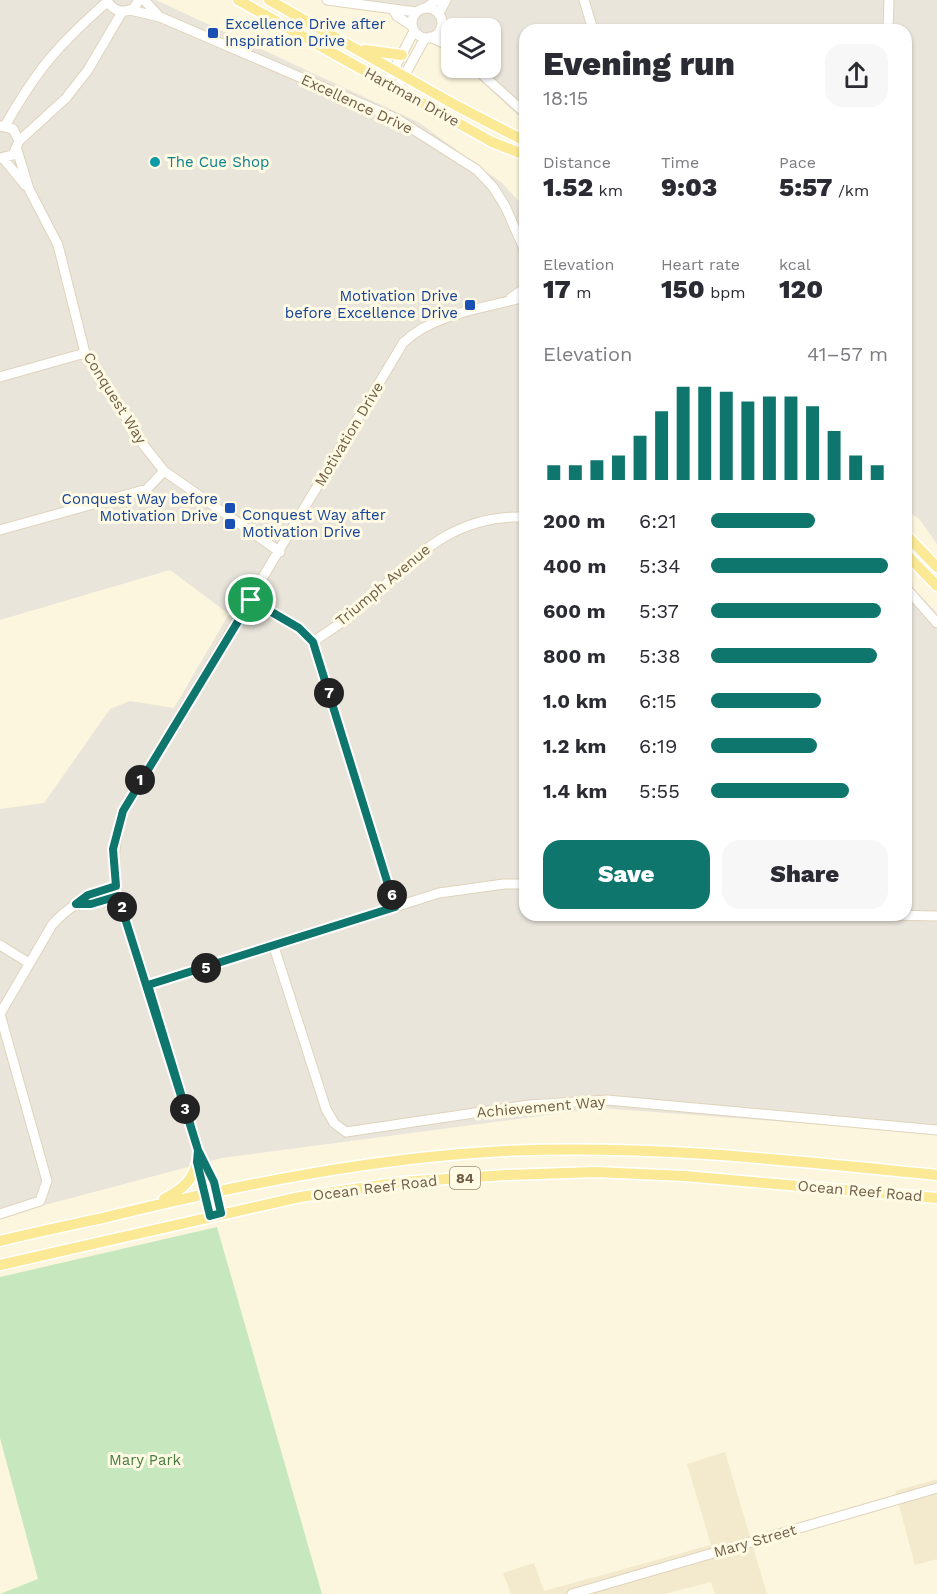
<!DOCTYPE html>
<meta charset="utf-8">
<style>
:root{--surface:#fff;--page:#f7f7f7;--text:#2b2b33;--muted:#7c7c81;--accent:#0f766e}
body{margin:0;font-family:"Work Sans",sans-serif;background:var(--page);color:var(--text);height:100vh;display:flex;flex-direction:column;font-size:22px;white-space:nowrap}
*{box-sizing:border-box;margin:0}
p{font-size:20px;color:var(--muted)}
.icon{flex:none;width:33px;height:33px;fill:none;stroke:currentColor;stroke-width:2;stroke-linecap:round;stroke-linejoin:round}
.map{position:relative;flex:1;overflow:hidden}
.sheet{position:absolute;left:519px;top:24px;width:393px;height:897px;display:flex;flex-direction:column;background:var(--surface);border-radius:18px;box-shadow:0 2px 4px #0004}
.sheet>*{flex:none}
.fabs{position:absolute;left:441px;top:18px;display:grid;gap:12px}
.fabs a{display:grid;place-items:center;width:60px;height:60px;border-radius:12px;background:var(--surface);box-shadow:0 2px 4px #0004;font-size:30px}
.pin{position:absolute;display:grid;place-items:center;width:51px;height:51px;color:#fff;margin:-26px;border:3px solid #fff;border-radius:50%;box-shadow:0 2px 6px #0007}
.km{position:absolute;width:30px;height:30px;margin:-15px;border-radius:50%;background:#222;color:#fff;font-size:16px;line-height:30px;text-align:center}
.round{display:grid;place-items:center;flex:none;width:63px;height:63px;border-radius:18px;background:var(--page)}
.overview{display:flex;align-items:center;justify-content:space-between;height:102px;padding:0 24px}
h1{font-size:33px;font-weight:800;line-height:45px}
.metrics{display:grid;grid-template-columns:repeat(3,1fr);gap:9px;height:102px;padding:6px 24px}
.metrics div{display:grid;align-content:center}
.metrics b{font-size:26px;font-weight:800}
.metrics small{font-size:16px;font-weight:400}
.metrics p{font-size:16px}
.chart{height:168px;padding:12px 24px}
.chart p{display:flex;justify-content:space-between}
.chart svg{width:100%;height:108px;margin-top:6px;stroke:var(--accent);stroke-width:6}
.cta{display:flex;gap:12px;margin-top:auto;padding:12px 24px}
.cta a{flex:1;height:69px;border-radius:18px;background:var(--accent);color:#fff;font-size:24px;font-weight:800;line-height:69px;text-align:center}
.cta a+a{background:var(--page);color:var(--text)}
ul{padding:0 24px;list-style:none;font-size:20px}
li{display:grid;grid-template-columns:96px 72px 1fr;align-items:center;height:45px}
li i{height:15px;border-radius:8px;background:var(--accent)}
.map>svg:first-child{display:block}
</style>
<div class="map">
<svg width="937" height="1594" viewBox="0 0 937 1594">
<rect width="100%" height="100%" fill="#fcf6de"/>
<!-- residential -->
<path fill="#f3e9cd" d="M725 1452 767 1594H715L711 1582 664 1594H511L503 1573 534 1563 544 1591 711 1545 687 1464Z
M937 1479V1559L915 1565 895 1491Z"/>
<!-- industrial -->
<path fill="#eae5db" d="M0 0H156L418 122 502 183 525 208V915H906V581L934 610 937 614V1133L600 1108 222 1158 0 1217V809L44 803 110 709 130 701 174 708 229 614 170 570 0 620Z
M323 0H937V544L920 520 906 509V30H525V122L467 68H490V28H452L451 53 384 10Z"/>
<!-- green -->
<path fill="#c7e8be" d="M217 1227 322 1594H0L38 1579 0 1438V1277Z"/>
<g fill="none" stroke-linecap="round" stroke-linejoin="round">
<defs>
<path id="minor" d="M107 0C112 11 123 14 134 8L139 0
M144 0 158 15
M327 0 416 12
M584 0 593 30
M427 7 437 0
M412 23a15 15 0 1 1 30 0a15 15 0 1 1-30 0Z
M130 10 160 17 397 119 477 170 493 187 505 206 525 251
M394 11 397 16 412 26
M439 13 446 0
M442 25 452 45
M888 30 889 0
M430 37 452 47
M475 68 525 113
M387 83 414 31
M397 89 425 38
M0 126 13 129 19 141 13 155 0 158
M5 126C37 69 59 44 108 1
M19 141 66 98 88 70 122 12
M17 150 29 189 58 245 85 353 142 443 164 471 280 552
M3 158 25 185
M511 298 525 288
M0 377 85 353
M0 530 147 489 164 471
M906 588 937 623
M251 600 299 628 313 642 395 907
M313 642C324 634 336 627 347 618 406 572 440 514 525 517
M76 904H91L118 896
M890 915 937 916
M0 945 29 963
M274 947 326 1109 334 1123 346 1132 529 1105 607 1100 937 1130
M148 985 439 893 504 884H525
M197 1161 210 1216
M221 1213 214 1182 198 1150 118 896C112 865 114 841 123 811L403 343C434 313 485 308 525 297
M0 1214 40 1201 47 1181 0 1014 52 925C69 905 91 894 116 886
M572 1594 937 1488"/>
<path id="major" d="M238 0 492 142 525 155
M269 0 457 106 525 141
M365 50 402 55
M906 535 937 567
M906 554 937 586
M164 1199C181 1190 193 1181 197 1162
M0 1241C35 1232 71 1225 107 1217 238 1185 370 1158 505 1151 649 1144 794 1161 937 1175
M0 1265 300 1197 402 1182 506 1175 595 1172 685 1176 937 1198"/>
</defs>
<!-- minor casing -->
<use href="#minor" stroke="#dfd3bb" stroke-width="11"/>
<!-- major casing -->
<use href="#major" stroke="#fff" stroke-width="13"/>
<!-- minor -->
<use href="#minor" stroke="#fff" stroke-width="9"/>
<!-- major -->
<use href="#major" stroke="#fbe996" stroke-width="10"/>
</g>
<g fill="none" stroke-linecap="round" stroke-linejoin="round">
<defs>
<path id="route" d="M251 600 123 811 113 849 116 886 88 895 76 904H91L118 896 198 1150 214 1182 221 1213 210 1216 197 1162 198 1150 148 985 395 907 313 642 299 628 251 600"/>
</defs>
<!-- route casing -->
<use href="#route" stroke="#fff" stroke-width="12"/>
<!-- route -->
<use href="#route" stroke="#0f766e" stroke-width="8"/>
</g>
<!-- markers -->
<g fill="#1a4fb4" stroke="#fffae4" stroke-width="2">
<rect x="207" y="27" width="12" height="12" rx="3"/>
<rect x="464" y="299" width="12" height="12" rx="3"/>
<rect x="224" y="502" width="12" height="12" rx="3"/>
<rect x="224" y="518" width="12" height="12" rx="3"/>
</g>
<circle fill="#0f9aa8" stroke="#fffae4" stroke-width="2" cx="155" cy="162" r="6"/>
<g text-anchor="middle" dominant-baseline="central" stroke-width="6" stroke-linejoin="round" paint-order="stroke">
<!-- shield labels -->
<rect fill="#fffae4" stroke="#9c8d76" stroke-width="1.5" x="450" y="1167" width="30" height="22" rx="4.5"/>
<g font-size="14" font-weight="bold" fill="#715e47">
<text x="465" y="1178">84</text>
</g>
<!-- transit labels -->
<g font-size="15" fill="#164399" stroke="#fffae4" text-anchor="start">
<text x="225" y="24">Excellence Drive after<tspan x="225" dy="17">Inspiration Drive</tspan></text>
<text x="458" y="296" text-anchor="end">Motivation Drive<tspan x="458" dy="17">before Excellence Drive</tspan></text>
<text x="218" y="499" text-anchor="end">Conquest Way before<tspan x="218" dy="17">Motivation Drive</tspan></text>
<text x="242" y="515">Conquest Way after<tspan x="242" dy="17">Motivation Drive</tspan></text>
</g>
<!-- street labels -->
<g font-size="15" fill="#715e47" stroke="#fffae4">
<text transform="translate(412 97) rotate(29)">Hartman Drive</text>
<text transform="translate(357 104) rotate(25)">Excellence Drive</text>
<text transform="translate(115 398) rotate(58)">Conquest Way</text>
<text transform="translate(349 434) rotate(-59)">Motivation Drive</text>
<text transform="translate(383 585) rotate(-40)">Triumph Avenue</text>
<text transform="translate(541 1107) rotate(-5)">Achievement Way</text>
<text transform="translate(375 1188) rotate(-7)">Ocean Reef Road</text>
<text transform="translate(860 1191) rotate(5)">Ocean Reef Road</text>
<text transform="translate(755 1541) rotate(-16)">Mary Street</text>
</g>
<!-- culture labels -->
<g font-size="15" fill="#0d838f" stroke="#fffae4" text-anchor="start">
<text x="167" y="162">The Cue Shop</text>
</g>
<!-- park labels -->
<g font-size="15" fill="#487d42" stroke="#fffae4">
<text x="145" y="1460">Mary Park</text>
</g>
</g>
</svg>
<div class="fabs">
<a><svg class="icon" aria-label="layers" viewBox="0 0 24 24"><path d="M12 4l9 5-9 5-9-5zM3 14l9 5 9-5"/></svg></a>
</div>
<div class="pin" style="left:251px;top:600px;background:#1e9e55"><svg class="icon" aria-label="arrive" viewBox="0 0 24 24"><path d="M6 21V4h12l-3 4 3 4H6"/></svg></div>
<b class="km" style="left:140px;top:780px">1</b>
<b class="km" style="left:122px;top:907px">2</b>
<b class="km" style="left:185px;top:1109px">3</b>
<b class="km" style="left:206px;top:968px">5</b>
<b class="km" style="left:392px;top:895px">6</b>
<b class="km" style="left:329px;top:693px">7</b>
<section class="sheet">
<div class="overview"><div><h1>Evening run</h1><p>18:15</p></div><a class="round"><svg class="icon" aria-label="share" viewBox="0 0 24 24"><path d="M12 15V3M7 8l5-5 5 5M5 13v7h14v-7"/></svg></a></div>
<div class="metrics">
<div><p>Distance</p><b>1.52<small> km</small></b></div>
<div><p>Time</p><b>9:03</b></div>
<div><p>Pace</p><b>5:57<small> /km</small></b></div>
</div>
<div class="metrics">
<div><p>Elevation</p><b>17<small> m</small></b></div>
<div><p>Heart rate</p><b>150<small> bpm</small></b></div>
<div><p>kcal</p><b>120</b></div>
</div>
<div class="chart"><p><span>Elevation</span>41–57 m</p>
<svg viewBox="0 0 160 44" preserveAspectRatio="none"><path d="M5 44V38M15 44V38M25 44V36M35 44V34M45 44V26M55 44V16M65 44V6M75 44V6M85 44V8M95 44V12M105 44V10M115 44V10M125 44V14M135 44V24M145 44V34M155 44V38"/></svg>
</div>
<ul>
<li><b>200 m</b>6:21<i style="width:59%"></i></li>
<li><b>400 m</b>5:34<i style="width:100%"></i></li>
<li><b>600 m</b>5:37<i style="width:96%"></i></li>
<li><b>800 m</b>5:38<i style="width:94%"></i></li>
<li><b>1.0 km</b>6:15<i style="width:62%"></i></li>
<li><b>1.2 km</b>6:19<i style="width:60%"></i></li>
<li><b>1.4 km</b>5:55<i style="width:78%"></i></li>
</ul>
<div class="cta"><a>Save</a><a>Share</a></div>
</section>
</div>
